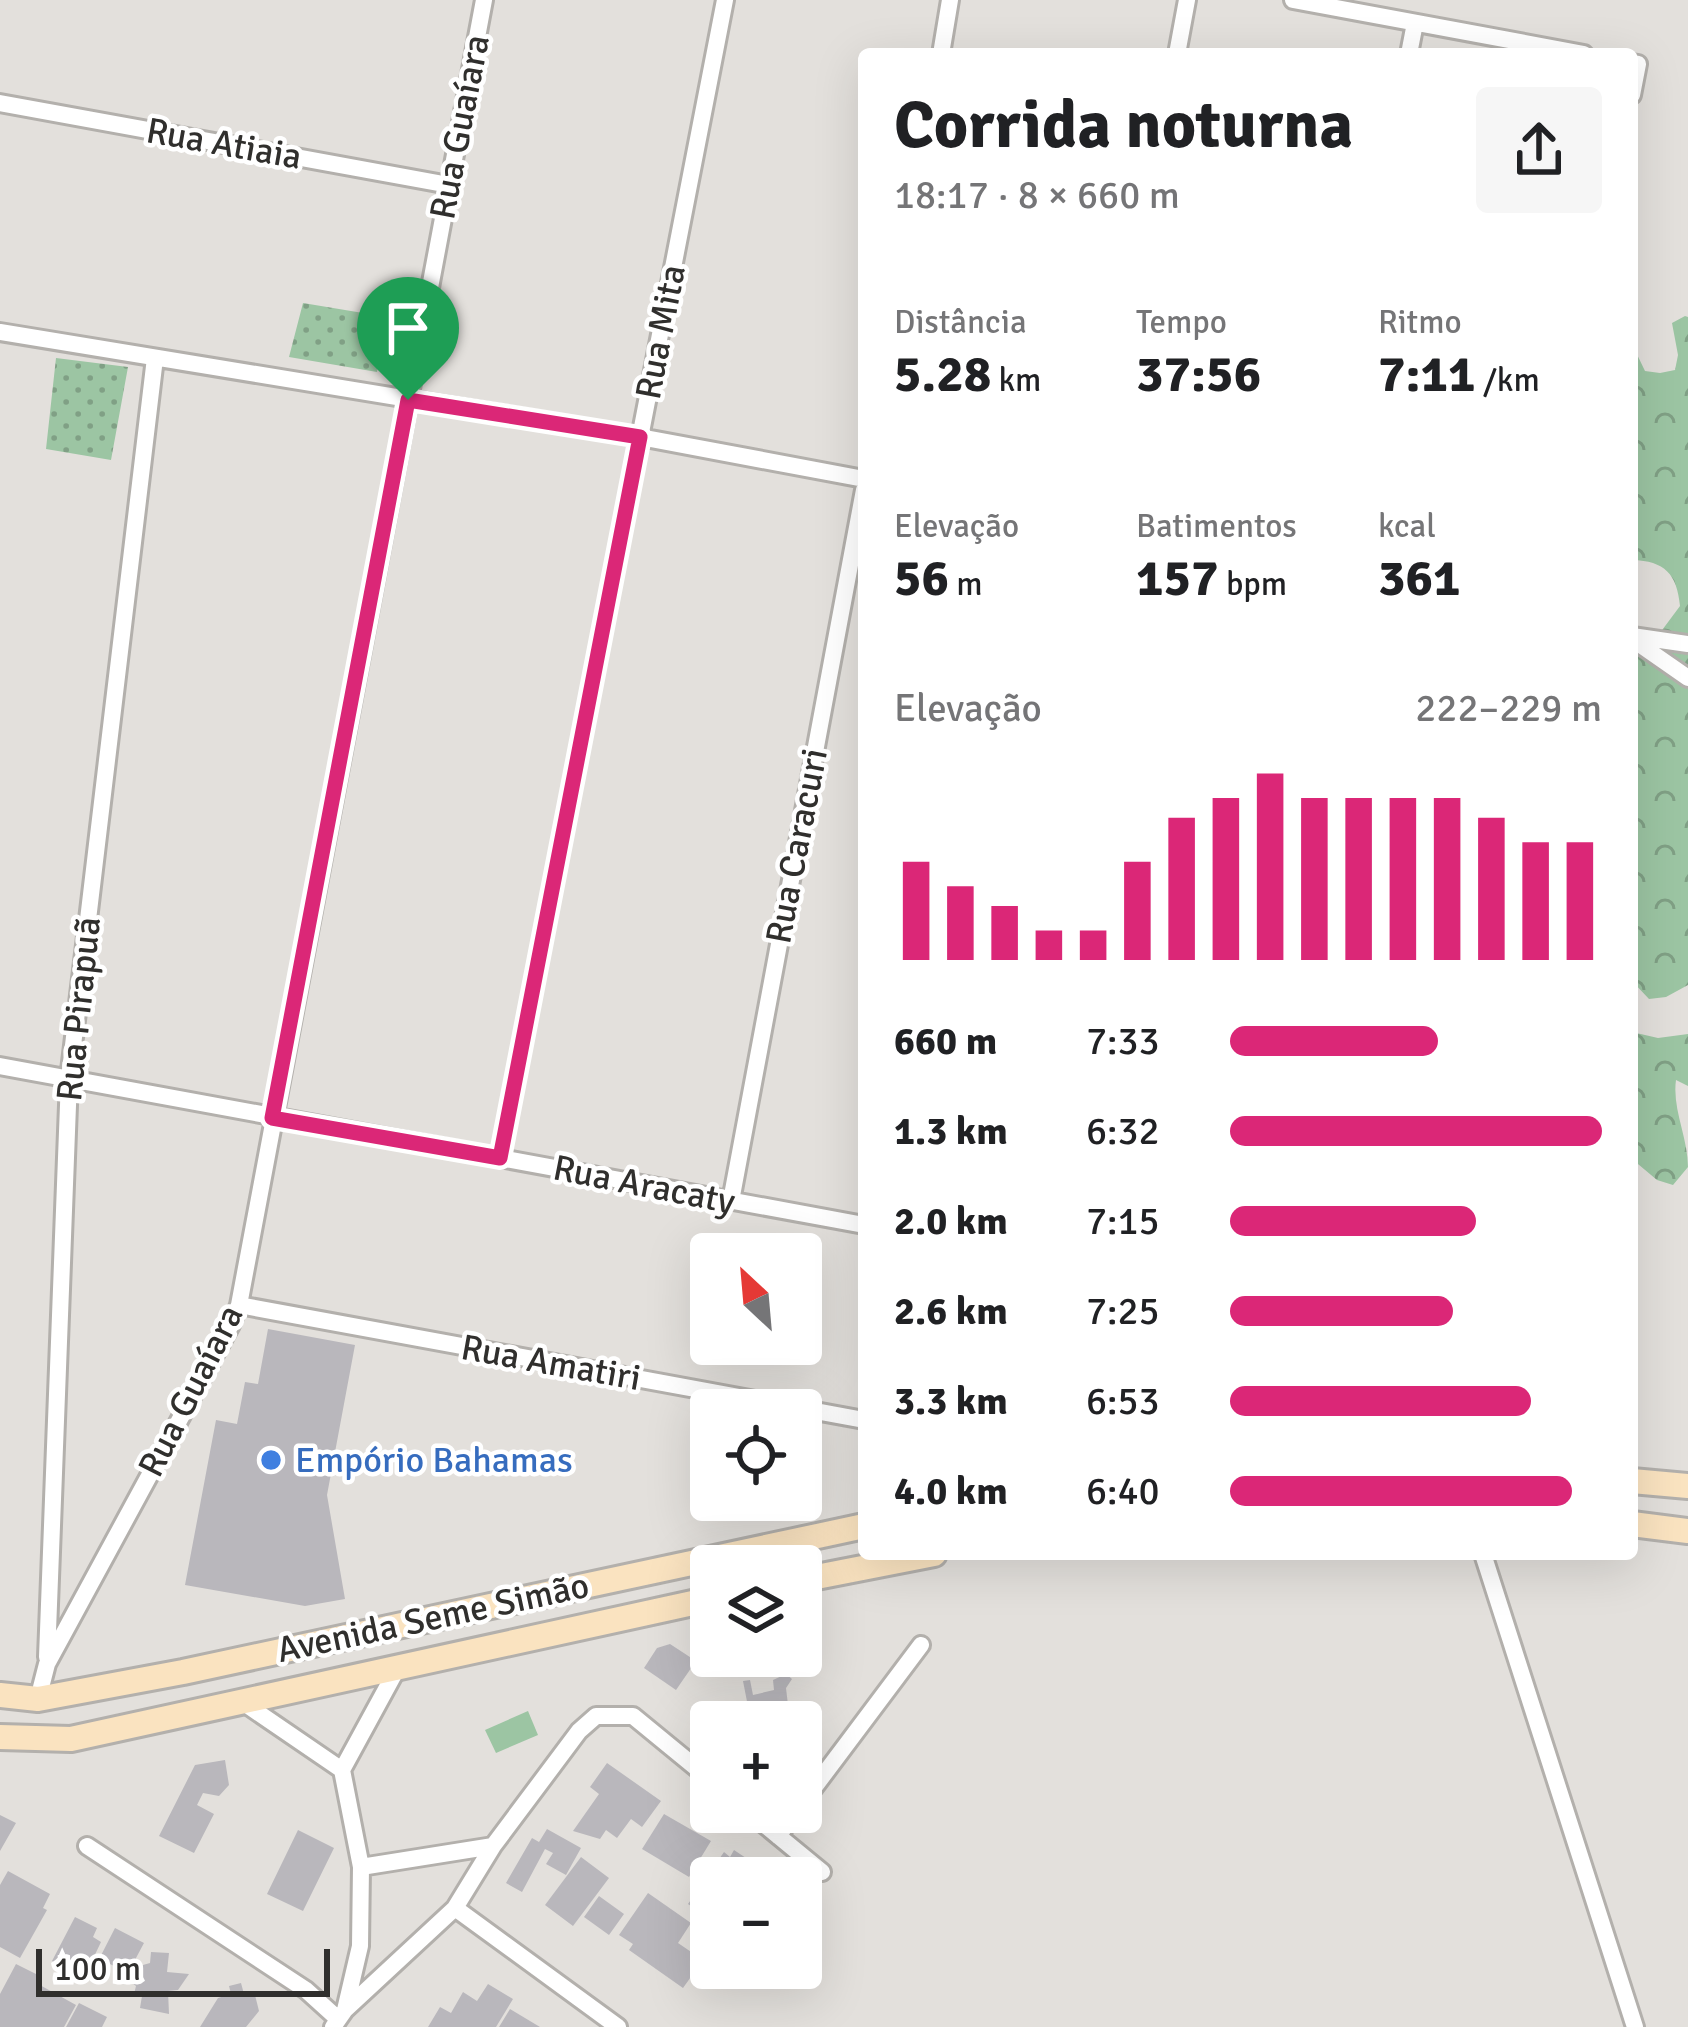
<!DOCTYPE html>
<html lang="pt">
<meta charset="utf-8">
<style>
:root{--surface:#fff;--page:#f6f6f6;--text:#202124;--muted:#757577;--accent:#db2777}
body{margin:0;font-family:Signika,sans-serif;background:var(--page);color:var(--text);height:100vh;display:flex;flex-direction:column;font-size:45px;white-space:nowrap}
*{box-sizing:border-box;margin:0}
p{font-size:39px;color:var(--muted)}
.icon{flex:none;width:66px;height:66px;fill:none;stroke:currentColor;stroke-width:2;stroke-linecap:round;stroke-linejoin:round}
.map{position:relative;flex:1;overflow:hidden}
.details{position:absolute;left:858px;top:48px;width:780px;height:1512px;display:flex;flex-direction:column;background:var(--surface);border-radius:12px;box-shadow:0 12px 48px #0002}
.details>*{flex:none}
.needle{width:78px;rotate:334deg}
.buttons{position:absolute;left:690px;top:1233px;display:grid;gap:24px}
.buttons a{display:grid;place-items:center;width:132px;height:132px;border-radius:12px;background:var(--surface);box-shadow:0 12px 48px #0002;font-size:60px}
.scale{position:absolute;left:36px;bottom:30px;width:294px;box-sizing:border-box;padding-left:12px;border:6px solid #302f2d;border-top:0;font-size:33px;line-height:42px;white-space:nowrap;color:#302f2d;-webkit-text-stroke:9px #fff;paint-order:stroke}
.pin{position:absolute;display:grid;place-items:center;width:102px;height:102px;color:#fff;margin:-123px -51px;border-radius:50% 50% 50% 0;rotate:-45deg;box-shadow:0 0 12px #0007}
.pin .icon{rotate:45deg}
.round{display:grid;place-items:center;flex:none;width:126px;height:126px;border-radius:12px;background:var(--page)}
.head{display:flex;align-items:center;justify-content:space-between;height:204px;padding:0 36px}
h1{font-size:66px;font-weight:700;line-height:90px}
.figures{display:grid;grid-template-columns:repeat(3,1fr);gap:18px;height:204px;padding:12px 36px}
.figures div{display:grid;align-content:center}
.figures b{font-size:51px;font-weight:700}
.figures small{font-size:33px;font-weight:400}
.figures p{font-size:33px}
.chart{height:336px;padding:24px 36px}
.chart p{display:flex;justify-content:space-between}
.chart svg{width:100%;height:216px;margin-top:12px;stroke:var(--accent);stroke-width:6}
ul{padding:0 36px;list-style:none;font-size:39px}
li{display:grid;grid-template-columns:192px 144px 1fr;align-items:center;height:90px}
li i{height:30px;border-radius:15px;background:var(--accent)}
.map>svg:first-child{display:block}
</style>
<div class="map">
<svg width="1688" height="2027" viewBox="0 0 1688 2027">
<defs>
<pattern id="forest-crowns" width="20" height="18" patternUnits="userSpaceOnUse" patternTransform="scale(3)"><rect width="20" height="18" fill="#9cc5a3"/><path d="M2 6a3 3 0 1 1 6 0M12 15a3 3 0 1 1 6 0" fill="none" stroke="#80a085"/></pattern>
<pattern id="park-dots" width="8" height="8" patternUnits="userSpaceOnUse" patternTransform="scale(3)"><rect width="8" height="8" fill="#9cc5a3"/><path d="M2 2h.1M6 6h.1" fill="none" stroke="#80a085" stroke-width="1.8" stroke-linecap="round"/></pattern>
</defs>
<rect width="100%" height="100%" fill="#e3e0dc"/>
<!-- forest -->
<path fill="url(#forest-crowns)" d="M1685 316 1688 317V985L1666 997 1649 999 1632 981V657L1648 649 1680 606C1677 574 1665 561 1632 560V434L1638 416 1632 344 1645 371 1660 373 1675 370 1678 355 1672 323Z
M1632 1032 1658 1038 1688 1034V1086L1676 1080C1672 1109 1688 1137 1688 1167L1673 1185 1657 1180 1632 1159Z"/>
<!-- park -->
<path fill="url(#park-dots)" d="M303 303 387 317 377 372 289 357Z
M56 358 128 367 111 460 46 449Z"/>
<!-- garden -->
<path fill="#9cc5a3" d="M528 1711 538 1735 496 1753 485 1730Z"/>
<!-- building -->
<path fill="#b9b7bc" d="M268 1329 355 1345 327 1495 345 1599 305 1606 185 1585 216 1420 237 1424 245 1382 258 1384Z
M670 1644 696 1661 676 1690 644 1668 657 1648Z
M786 1674 792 1679 786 1688 790 1722H751L743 1681 750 1680 753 1695 774 1690 773 1680Z
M225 1760 229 1785 219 1796 203 1793 197 1805 214 1814 194 1853 159 1836 195 1765Z
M607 1763 661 1801 642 1827 631 1819 617 1838 606 1830 600 1839 573 1831 599 1794 590 1787Z
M664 1814 711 1841 689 1877 642 1849Z
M0 1815 16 1823 0 1851Z
M547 1829 581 1848 566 1875 546 1864 553 1853 545 1849 522 1892 506 1883 532 1838 539 1842Z
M298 1830 334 1848 303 1911 267 1894Z
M734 1850 755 1864 745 1878H711V1920L688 1904 724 1852 730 1857Z
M581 1857 609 1878 573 1926 545 1905Z
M8 1871 50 1894 43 1908 47 1910 20 1958 0 1947V1885Z
M648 1893 691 1923 678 1943 703 1960 683 1988 629 1950 633 1944 619 1935Z
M599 1896 624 1914 609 1935 584 1917Z
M75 1917 97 1928 93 1937 101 1942 89 1967 66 1968 52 1961Z
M115 1928 144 1943 128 1973 108 1963 102 1975 93 1971Z
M151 1952 169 1953 167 1972 189 1974 178 1990 168 1991 169 2014 140 2008 142 1996 134 1994 136 1986 131 1982 143 1965 150 1963Z
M16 1964 42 1977 38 1984 76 2005 64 2027H0V1994Z
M241 1983 244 1994 254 1991 259 2011 246 2027H200L218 1998 231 1994 229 1986Z
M488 1984 513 1999 496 2027H428L440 2007 451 2013 463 1992 477 2001Z
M79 2003 107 2017 102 2027H66Z
M510 2009 540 2027H499Z"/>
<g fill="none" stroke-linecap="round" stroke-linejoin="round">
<defs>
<path id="minor" d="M1293 0 1584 54
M941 54 950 0
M1177 54 1187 0
M1409 54 1415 23
M1632 63 1638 64 1632 95
M0 103 449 185
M0 332 640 437 864 479
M1632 636 1688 644
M1632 639 1688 678
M0 1066 864 1225
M500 1158 725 0
M731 1201 864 490
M239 1305 864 1420
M1483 1554 1635 2027
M47 1657 69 1079 155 358
M38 1699 47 1664 231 1325 239 1305 484 0
M244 1703 342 1770
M801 1805 921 1645
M749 1812 822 1872
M778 1836 796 1812
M87 1846 306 1990 338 2019
M361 1867 493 1846
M455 1908 618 2027
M345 2010 455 1908 493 1846 579 1731 596 1716H633L711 1780
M333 2027 345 2010 360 1946 361 1867 342 1770 397 1669"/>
<path id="secondary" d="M1632 1481 1688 1486
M1632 1524 1688 1531
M801 1580 934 1554
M0 1695 38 1699 183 1672 864 1526
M0 1737 71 1739 711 1599"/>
</defs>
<!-- minor casing -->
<use href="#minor" stroke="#b3b0ac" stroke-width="22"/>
<!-- secondary casing -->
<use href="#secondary" stroke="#b3b0ac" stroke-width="30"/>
<!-- minor -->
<use href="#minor" stroke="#fff" stroke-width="16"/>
<!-- secondary -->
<use href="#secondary" stroke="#fae3c0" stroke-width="24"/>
</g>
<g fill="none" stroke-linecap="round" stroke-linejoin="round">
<defs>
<path id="route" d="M408 400 640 437 500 1158 272 1118Z"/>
</defs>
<!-- route casing -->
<use href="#route" stroke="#fff" stroke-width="24"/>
<!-- route -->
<use href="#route" stroke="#db2777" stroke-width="15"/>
</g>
<!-- markers -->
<circle fill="#3f7fe0" stroke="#fff" stroke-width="4.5" cx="271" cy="1460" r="12"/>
<g text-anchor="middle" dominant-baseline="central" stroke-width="9" stroke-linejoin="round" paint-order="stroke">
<!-- street labels -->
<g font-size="36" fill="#302f2d" stroke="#fff">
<text transform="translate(460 127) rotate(-79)">Rua Guaíara</text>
<text transform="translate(224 144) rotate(10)">Rua Atiaia</text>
<text transform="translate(661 332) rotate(-79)">Rua Mita</text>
<text transform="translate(797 846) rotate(-79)">Rua Caracuri</text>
<text transform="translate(79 1009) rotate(-84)">Rua Pirapuã</text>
<text transform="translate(644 1185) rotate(11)">Rua Aracaty</text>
<text transform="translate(551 1363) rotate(10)">Rua Amatiri</text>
<text transform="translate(191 1391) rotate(-63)">Rua Guaíara</text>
<text transform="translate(433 1618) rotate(-12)">Avenida Seme Simão</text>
</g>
<!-- shop labels -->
<g font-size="36" fill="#366cbe" stroke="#fff" text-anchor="start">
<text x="295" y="1460">Empório Bahamas</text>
</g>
</g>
</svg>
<div class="buttons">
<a><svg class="needle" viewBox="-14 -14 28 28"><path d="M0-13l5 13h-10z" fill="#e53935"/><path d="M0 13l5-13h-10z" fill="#757577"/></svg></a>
<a><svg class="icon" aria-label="locate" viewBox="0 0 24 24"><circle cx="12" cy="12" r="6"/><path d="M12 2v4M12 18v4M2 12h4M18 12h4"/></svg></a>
<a><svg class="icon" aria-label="layers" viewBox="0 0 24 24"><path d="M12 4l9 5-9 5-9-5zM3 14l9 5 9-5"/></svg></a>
<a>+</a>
<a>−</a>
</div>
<div class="scale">100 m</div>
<div class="pin" style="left:408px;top:400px;background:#1e9e55"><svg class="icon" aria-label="arrive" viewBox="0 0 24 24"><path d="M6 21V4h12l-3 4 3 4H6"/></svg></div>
<section class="details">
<div class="head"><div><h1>Corrida noturna</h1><p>18:17 · 8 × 660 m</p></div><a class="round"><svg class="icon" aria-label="share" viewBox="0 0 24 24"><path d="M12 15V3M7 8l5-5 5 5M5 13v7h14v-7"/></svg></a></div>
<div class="figures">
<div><p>Distância</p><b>5.28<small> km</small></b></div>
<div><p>Tempo</p><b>37:56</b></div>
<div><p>Ritmo</p><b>7:11<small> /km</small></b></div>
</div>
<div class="figures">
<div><p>Elevação</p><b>56<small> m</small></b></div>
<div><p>Batimentos</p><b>157<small> bpm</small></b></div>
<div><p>kcal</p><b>361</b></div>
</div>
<div class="chart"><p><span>Elevação</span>222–229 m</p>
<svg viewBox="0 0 160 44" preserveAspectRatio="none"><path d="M5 44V24M15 44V29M25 44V33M35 44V38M45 44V38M55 44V24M65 44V15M75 44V11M85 44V6M95 44V11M105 44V11M115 44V11M125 44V11M135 44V15M145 44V20M155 44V20"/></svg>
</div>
<ul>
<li><b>660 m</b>7:33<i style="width:56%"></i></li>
<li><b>1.3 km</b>6:32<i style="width:100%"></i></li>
<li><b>2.0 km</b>7:15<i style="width:66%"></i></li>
<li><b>2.6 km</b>7:25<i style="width:60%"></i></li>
<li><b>3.3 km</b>6:53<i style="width:81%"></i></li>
<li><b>4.0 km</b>6:40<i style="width:92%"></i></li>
</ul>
</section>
</div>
